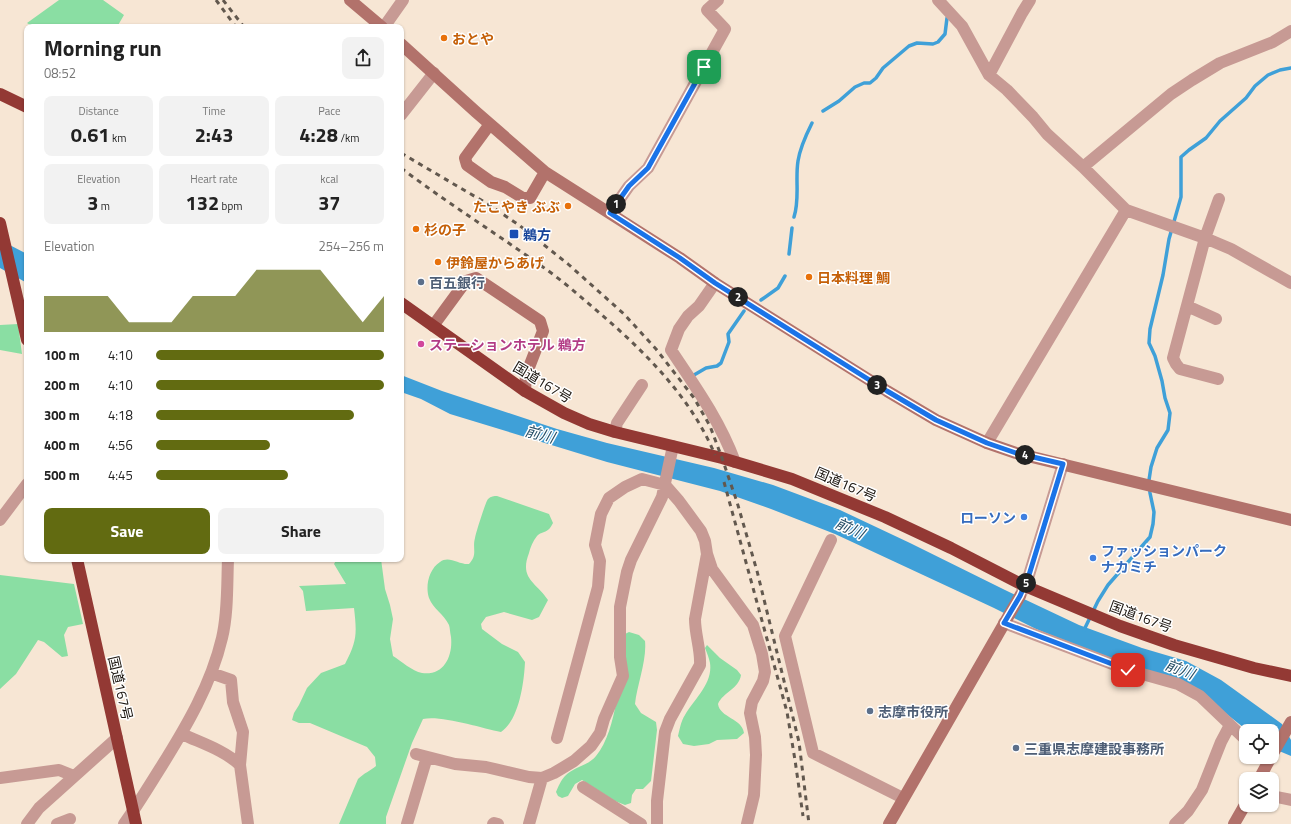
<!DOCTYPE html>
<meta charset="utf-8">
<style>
:root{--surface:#fff;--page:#f2f2f2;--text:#222;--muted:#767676;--accent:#626b11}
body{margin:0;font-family:"Titillium Web","Noto Sans JP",sans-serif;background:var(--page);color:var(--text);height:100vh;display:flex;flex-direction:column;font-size:15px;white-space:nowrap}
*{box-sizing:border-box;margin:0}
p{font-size:13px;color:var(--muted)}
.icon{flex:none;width:22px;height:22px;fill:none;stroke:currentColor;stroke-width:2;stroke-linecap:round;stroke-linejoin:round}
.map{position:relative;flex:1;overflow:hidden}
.panel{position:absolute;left:24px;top:24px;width:380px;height:538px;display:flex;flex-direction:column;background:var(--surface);border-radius:8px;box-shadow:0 1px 3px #0004}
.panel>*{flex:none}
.buttons{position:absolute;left:1239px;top:724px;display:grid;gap:8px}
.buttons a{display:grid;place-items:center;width:40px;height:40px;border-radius:8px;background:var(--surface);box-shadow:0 1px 3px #0004;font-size:20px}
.pin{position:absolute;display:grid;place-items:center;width:34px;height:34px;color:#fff;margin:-17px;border-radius:8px;box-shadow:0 2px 6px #0006}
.km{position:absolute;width:20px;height:20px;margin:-10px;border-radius:50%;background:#222;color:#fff;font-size:11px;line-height:20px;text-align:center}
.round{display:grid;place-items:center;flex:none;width:42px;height:42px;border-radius:8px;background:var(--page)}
.head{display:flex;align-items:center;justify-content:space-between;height:68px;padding:0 20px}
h1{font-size:22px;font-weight:700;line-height:30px}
.metrics{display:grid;grid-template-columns:repeat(3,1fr);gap:6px;height:68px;padding:4px 20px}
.metrics div{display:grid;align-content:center;border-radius:8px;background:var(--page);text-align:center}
.metrics b{font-size:20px;font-weight:700}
.metrics small{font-size:11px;font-weight:400}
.metrics p{font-size:11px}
.chart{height:112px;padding:8px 20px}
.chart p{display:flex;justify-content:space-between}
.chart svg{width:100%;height:72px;margin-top:4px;fill:var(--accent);opacity:.7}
.button{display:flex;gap:8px;margin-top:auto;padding:8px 20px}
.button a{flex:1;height:46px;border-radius:8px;background:var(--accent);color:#fff;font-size:16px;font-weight:700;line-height:46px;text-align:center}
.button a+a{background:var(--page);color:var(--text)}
ul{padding:0 20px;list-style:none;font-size:13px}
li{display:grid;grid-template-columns:64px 48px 1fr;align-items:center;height:30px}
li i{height:10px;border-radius:5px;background:var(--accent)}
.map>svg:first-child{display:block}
</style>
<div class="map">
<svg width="1291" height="824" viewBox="0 0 1291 824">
<rect width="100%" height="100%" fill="#f7e6d4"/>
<!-- green -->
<path fill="#8adea3" d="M59 0H103L124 15 117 27H33L27 23Z
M18 324 22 354 0 350V325Z
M497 496 549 514 553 523C547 535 543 530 537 536 533 541 530 548 529 553 519 579 536 582 548 600L539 617 532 620 504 612 486 617 481 624 482 629 502 644 518 652 525 662C524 683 519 720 501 732 481 728 441 715 423 719L412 743 386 817V824H339L358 779C364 773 370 771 376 766L375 757 367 747 310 723H299L292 720 294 713 299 705 307 688 321 673 345 664C357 641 357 634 354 608L306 611 303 591 299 586 346 584 334 564 337 559H381L385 589 390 605 393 619 390 639 393 656C401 661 412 671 422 673 444 676 453 656 451 637 450 633 450 628 449 625 444 614 433 609 429 598 425 586 429 569 440 562 449 555 459 565 469 564 478 554 472 549 475 538 476 532 486 501 488 499 491 496 494 496 497 496Z
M0 575 74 584 83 624 68 627 64 635 68 656 62 657 44 642 38 640 16 674 0 689Z
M629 632 639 635 645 641C647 660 637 685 635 704L641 713 656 722 657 730 651 781 643 789H636L632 795 631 803 625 805 615 801 582 780 575 784 568 796 562 798 558 796 556 792C558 787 561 780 565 776 573 767 588 766 596 756 618 730 620 669 625 634Z
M707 645 720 658 737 670 741 675C739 689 723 692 718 704 720 718 742 718 744 733L737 739 717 740 709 744 694 746 683 744 678 736C680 728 681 721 685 715 694 699 713 684 710 663 709 658 707 653 705 648Z"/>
<!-- water -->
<path fill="#3fa0d8" d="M0 240 27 254V283L0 268Z
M401 375 442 391 557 429 607 443 714 468 773 485 840 510 910 543 1005 590 1079 625 1142 648 1186 661 1221 680 1282 724 1291 740V756L1272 748V731H1248L1190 685 1092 652 1036 629 994 608 835 534 771 509 720 491 607 462 450 414 421 399 401 392Z"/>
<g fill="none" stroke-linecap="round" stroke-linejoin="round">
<!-- stream -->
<path stroke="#3fa0d8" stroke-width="3.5" d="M823 111 839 101 855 87 864 83H870L876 78 883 68 909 46 917 43 933 44 938 42 945 34 947 18
M794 217C800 199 795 180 798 161 800 148 806 135 812 123
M789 254 792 228
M761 300 778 288 785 276
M694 375 706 368 717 366 721 363 729 342 728 334 744 311
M1084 630 1098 601 1108 585 1150 537 1153 524 1154 512 1150 493 1149 480 1151 467 1157 448 1168 430 1170 413 1165 398 1162 381 1155 356 1149 343 1150 329 1163 275 1169 239 1181 197V157L1189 150 1206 138 1220 121 1246 98 1255 86 1268 75 1280 70 1291 68"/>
<!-- street -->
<path stroke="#c79a94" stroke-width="12" d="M938 0 962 26 989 75 1007 90 1033 117 1047 134 1083 167 1126 210 1205 238 1231 249 1291 283
M384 27 403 0
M989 75 1022 13 1030 0
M401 115 434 73
M1083 167 1171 94 1192 80 1220 63 1273 42 1291 31
M610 213 629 186 648 168 725 29 707 10 718 0
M715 283 699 306 688 316 679 329 671 350C695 386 720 421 735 462
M1187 306 1216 319
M1218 379 1180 369 1176 364 1173 358 1205 238 1219 199
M615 432 617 423 642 385
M987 443 1126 210
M0 520 27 484
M831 540 785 636 813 753 903 798
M1021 594 1029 575 1063 464
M1004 623 1128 670 1178 684 1200 696 1246 740
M211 673 231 680 233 702 243 732 240 765
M182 734C201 743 224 750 240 765L248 824
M557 738 598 587 600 561 595 545 601 514 609 498 625 487 642 479 665 485 679 501 701 531 705 541 707 554 712 569 753 625 762 654 765 672 763 681 752 702 750 713 755 737 756 755 754 795 747 824
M416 754 455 764 486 767 529 777 542 778 554 773 574 761 591 746 600 733 604 719 623 676 620 657V607L627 572 631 560 662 497 673 446
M0 778 59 770 74 776
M583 787 641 824
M1272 796 1291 800
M27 824 39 808 117 738
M57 824 70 819
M124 824C137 806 149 786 161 767 186 727 211 685 222 638 228 614 227 584 228 559
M407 824 427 757
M493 824 494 823 498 824
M529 824 542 778
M657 824V801L665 732 670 719 700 665C701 650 695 635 695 619L707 554
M1175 824 1188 811 1202 790 1221 742 1230 725"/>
<!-- secondary -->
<path stroke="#b2726b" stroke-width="12" d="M350 0 382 27
M401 44 476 112 545 172 680 258 715 283 887 391 936 420 987 443 1016 453 1291 520
M490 124 465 158 467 165 491 182 505 187 523 198H530L545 172
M433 326 466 281 476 278 540 321 543 331 526 375 525 391
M1272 755 1291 722
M1259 779 1271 757
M889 824 1020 596
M1234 824 1246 803"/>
<!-- highway -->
<path stroke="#933934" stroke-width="12" d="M0 94 27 107
M0 223 27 340
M401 303 525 391 564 413 589 424 615 432 722 458 792 479 885 517 951 548 1025 586 1120 626 1174 645 1254 668 1291 676
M77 559 136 824"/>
<!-- rail -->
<path stroke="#62584e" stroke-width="3" stroke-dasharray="5 5" stroke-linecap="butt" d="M216 0 236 27
M223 0 244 27
M401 153 486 203 519 225 568 264 624 314 656 349 694 398 710 426 722 458 737 502 757 571 799 742 809 824
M401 168C446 202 494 232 540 265 562 280 582 298 602 315 647 354 692 399 715 455
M724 482 787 712 795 760 803 816"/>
</g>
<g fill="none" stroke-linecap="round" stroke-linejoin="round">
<defs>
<path id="route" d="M704 67 648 168 629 186 610 213 680 258 715 283 887 391 936 420 987 443 1016 453 1063 464 1029 575 1020 596 1004 623 1128 670"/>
</defs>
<!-- route casing -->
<use href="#route" stroke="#fff" stroke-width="8"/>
<!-- route -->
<use href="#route" stroke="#1a73e8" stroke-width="5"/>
</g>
<!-- markers -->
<g fill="#e8710a" stroke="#fff" stroke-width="1.5">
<circle cx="444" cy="38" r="4"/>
<circle cx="568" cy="206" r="4"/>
<circle cx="416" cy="229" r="4"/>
<circle cx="438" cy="262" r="4"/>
<circle cx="809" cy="277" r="4"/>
</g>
<rect fill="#1a4fb4" stroke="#fff" stroke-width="1.5" x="509" y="229" width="10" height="10" rx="2"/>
<g fill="#5c6f8a" stroke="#fff" stroke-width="1.5">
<circle cx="421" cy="282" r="4"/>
<circle cx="870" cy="711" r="4"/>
<circle cx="1016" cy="748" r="4"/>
</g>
<circle fill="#d1479c" stroke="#fff" stroke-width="1.5" cx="421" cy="344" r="4"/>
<g fill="#3f7fe0" stroke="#fff" stroke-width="1.5">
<circle cx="1024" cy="517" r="4"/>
<circle cx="1093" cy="558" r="4"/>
</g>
<g text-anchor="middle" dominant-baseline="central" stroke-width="3" stroke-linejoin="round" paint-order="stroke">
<!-- food labels -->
<g font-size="14" font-weight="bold" fill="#c56008" stroke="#fff" text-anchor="start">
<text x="452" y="38">おとや</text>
<text x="560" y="206" text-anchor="end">たこやき ぶぶ</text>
<text x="424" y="229">杉の子</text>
<text x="446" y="262">伊鈴屋からあげ</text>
<text x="817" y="277">日本料理 鯛</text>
</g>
<!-- transit labels -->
<g font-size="14" font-weight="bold" fill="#164399" stroke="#fff" text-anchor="start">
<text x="523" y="234">鵜方</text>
</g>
<!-- service labels -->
<g font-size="14" font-weight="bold" fill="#4e5e75" stroke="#fff" text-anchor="start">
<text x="429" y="282">百五銀行</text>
<text x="878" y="711">志摩市役所</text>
<text x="1024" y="748">三重県志摩建設事務所</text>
</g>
<!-- hotel labels -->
<g font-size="14" font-weight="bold" fill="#b23c85" stroke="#fff" text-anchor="start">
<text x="429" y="344">ステーションホテル 鵜方</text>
</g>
<!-- street labels -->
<g font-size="14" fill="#1b150f" stroke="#fff">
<text transform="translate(543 382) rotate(31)">国道167号</text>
<text transform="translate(846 484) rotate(23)">国道167号</text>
<text transform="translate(1141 616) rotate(20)">国道167号</text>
<text transform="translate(121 688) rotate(77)">国道167号</text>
</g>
<!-- shop labels -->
<g font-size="14" font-weight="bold" fill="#366cbe" stroke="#fff" text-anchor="end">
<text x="1016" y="517">ローソン</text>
<text x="1101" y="550" text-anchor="start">ファッションパーク<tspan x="1101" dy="16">ナカミチ</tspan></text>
</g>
<!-- water labels -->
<g font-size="15" font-style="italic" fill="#254d65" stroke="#fff">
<text transform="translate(540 434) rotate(15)">前川</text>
<text transform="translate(850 528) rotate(25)">前川</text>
<text transform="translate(1180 669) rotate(21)">前川</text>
</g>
</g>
</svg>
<div class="buttons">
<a><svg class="icon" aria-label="locate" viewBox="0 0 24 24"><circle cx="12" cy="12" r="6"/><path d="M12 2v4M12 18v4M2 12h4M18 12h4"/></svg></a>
<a><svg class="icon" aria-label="layers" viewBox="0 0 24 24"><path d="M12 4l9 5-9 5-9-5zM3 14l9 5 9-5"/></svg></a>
</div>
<div class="pin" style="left:704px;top:67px;background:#1e9e55"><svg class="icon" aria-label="arrive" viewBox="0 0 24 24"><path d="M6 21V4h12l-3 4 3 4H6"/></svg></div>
<div class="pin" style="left:1128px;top:670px;background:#d93025"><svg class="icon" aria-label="check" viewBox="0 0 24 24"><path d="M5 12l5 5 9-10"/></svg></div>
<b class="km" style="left:616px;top:204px">1</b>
<b class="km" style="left:738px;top:297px">2</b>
<b class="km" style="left:877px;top:385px">3</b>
<b class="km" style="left:1025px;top:455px">4</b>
<b class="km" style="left:1026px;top:583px">5</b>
<section class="panel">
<div class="head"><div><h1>Morning run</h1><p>08:52</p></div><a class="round"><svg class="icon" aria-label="share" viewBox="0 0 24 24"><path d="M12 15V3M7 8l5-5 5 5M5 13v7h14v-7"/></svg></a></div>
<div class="metrics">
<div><p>Distance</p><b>0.61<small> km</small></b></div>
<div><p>Time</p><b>2:43</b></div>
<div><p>Pace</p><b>4:28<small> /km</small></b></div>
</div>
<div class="metrics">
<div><p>Elevation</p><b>3<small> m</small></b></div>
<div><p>Heart rate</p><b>132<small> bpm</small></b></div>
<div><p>kcal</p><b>37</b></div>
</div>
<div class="chart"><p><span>Elevation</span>254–256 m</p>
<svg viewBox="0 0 160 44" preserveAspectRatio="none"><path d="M0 44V22L10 22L20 22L30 22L40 38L50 38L60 38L70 22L80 22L90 22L100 6L110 6L120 6L130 6L140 22L150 38L160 22V44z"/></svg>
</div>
<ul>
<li><b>100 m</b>4:10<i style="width:100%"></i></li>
<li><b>200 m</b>4:10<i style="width:100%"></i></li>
<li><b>300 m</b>4:18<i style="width:87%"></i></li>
<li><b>400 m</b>4:56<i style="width:50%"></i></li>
<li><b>500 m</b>4:45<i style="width:58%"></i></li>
</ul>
<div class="button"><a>Save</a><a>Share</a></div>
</section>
</div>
